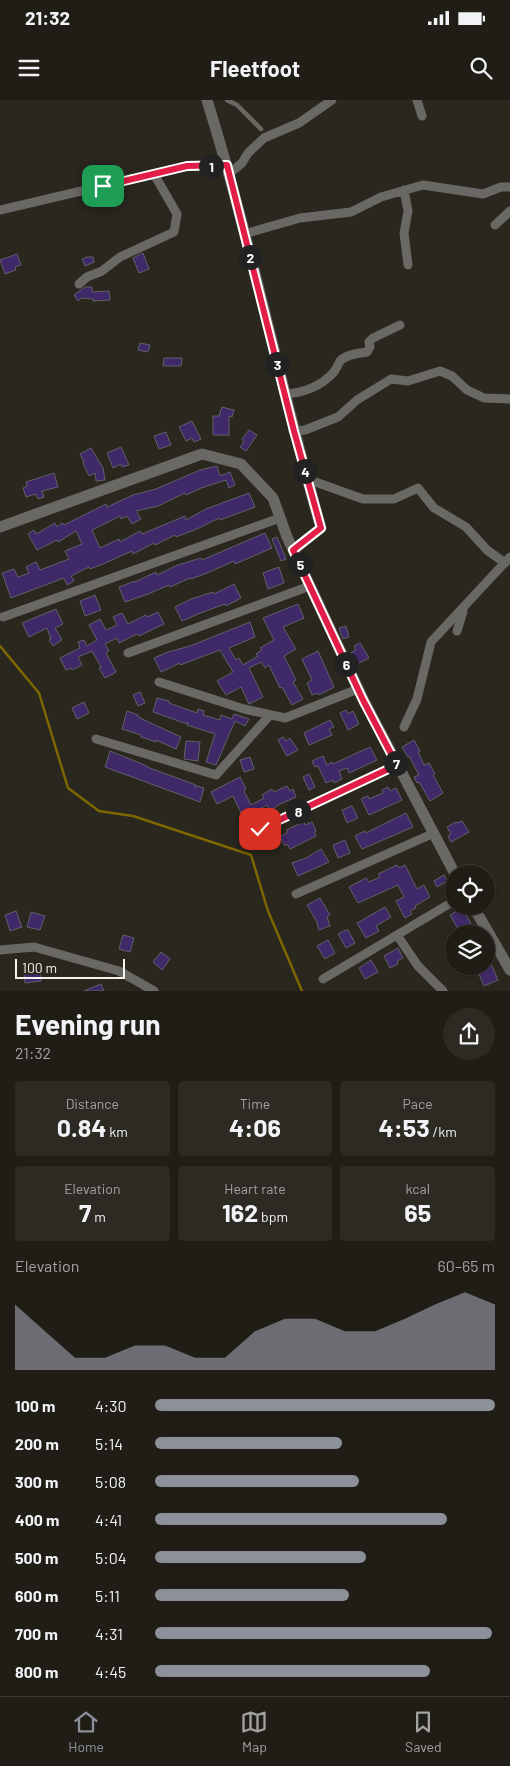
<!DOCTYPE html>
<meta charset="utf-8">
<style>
:root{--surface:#201d17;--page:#2d2a24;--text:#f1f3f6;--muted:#a2a2a1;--line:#3d3b36;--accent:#8c9099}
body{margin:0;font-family:Barlow,sans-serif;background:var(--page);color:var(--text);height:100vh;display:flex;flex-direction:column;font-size:19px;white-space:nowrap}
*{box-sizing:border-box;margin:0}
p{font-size:16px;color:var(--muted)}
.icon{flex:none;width:28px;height:28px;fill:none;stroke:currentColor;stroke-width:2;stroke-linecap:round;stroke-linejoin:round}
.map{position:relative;height:891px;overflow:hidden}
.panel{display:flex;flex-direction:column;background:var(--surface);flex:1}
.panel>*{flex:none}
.buttons{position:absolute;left:445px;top:765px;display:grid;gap:10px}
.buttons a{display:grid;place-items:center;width:50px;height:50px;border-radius:50%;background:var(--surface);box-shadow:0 1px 4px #0004,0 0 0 1px var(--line);font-size:25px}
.scale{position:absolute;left:15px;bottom:12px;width:110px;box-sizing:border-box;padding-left:5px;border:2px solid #f5f3ee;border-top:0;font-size:14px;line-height:18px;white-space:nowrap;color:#f5f3ee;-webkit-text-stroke:4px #2a271f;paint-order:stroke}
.pin{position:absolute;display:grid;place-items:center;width:42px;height:42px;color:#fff;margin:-21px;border-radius:10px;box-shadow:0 2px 8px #0006}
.km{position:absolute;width:25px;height:25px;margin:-12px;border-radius:50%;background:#222;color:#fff;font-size:14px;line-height:25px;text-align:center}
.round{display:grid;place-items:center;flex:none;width:52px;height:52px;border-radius:26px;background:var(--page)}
.overview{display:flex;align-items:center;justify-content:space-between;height:85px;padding:0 15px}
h1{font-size:28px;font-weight:700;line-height:38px}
.figures{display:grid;grid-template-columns:repeat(3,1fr);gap:8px;height:85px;padding:5px 15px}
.figures div{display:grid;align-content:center;border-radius:5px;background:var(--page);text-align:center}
.figures b{font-size:25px;font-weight:700}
.figures small{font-size:14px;font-weight:400}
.figures p{font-size:14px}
.chart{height:140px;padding:10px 15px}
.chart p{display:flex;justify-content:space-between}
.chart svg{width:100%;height:90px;margin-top:5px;fill:var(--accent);opacity:.7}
ul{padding:0 15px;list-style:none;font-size:16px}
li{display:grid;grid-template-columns:80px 60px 1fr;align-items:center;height:38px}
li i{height:12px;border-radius:6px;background:var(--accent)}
.status{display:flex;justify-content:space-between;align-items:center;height:35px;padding:0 25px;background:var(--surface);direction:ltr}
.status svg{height:14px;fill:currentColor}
header{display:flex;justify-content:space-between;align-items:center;height:65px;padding:0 15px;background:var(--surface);font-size:22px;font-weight:700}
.dock{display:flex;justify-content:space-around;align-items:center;height:70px;border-top:1px solid var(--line);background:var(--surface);font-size:14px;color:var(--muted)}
.dock a{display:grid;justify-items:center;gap:2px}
.dock .current{color:var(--accent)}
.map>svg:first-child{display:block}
</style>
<div class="status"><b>21:32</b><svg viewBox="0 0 49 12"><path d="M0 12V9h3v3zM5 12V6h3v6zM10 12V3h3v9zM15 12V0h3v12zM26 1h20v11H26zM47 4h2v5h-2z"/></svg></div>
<header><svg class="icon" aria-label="menu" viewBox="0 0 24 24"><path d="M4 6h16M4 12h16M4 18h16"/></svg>Fleetfoot<svg class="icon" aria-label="search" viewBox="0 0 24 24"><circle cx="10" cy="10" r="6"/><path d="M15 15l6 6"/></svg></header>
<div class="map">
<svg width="510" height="891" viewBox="0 0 510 891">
<rect width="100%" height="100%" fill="#2a271f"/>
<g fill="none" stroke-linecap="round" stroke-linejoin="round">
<!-- stream -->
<path stroke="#7e6600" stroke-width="2.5" d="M0 546 39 593 68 688 99 711 133 716 251 755 268 811 302 891"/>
</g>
<!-- building -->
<path fill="#402968" stroke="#626069" d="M143 153 149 169 139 173 133 158Z
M17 154 21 165 15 167 16 170 5 174 0 160Z
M87 157H93L94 162 85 166 82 159Z
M85 187H92V192L109 191 110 200 93 201V199L81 198 78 201 74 195Z
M140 243 150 245 148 252 138 250Z
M164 258H182L181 266H163Z
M222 307 234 310 232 317 229 316V335H213V316H219Z
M192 321 201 339 194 342 192 338 186 341 179 327Z
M249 330 257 335 246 351 240 347 244 342 242 339Z
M166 332 171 345 159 349 154 336Z
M121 347 129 365 122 367 121 364 113 368 107 353Z
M91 348 103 368 105 380 96 381 95 373 89 376 83 363 84 362 80 354Z
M217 366 220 376 230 372 235 385 229 388 226 380 201 388 186 395 185 393 158 406 136 411 141 419 132 424 127 416 121 419 120 416 92 430 100 448 119 439 120 442 140 431 142 434 185 416 186 420 206 409 249 393 255 407 220 420 219 418 199 428 176 437 175 435 155 445 154 443 133 454 132 451 103 464 90 469 89 467 71 476 74 481 67 485 64 478 11 498 2 473 14 469 18 477 29 473 26 467 36 462 40 470 69 459 65 451 82 444 76 431 58 442 57 440 37 450 28 434 34 430 36 434 55 423 57 427 62 423 64 425 106 404 107 407 133 395 156 389 200 370Z
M54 373 58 387 42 391 44 397 38 399 36 394 26 397 23 388 27 386 26 382Z
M265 433 272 448 235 464 234 461 207 473 191 479 190 478 170 487 169 485 148 494 125 502 119 487 135 481V482L156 472 157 475 178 465 201 458 202 460Z
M277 437 286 459 281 461 272 439Z
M279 467 284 483 268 489 263 473Z
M234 484 241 498 226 506 225 504 203 512 182 521 175 507 191 499 213 492 214 494Z
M95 495 101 510 85 516 80 501Z
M298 504 304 518 283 527 296 549 284 556 296 580 293 582 303 599 292 605 282 587 280 588 269 565 265 568 261 562 249 568 263 597 249 604 241 587 226 595 217 581 233 572 220 550 180 565V563L161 572 154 558 168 552 190 546 250 522 255 537 229 548 236 560 239 558 243 565 258 556 256 554 262 550 260 548 274 540 263 518Z
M56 509 63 524 55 528 62 540 53 546 49 540 51 539 47 528 29 537 22 523Z
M158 512 164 524 139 536 137 534 119 543 117 538 105 544 109 551 106 553 116 572 111 575 105 578 99 568 101 567 92 551 78 557 82 565 72 570 71 568 66 570 60 558 80 548 78 542 84 540 87 546 97 540 89 525 100 519 106 530 117 525 113 517 122 513 128 524 146 515 147 517Z
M346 526 349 537 343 539 339 528Z
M360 543 369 558 355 565 350 553 356 550 354 546Z
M318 551 334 587 319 595 318 593 312 595 307 583 312 580 302 559Z
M140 592 145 603 138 606 133 595Z
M157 598 169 601V603L197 613 198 609 204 611 203 615 220 620 221 615 232 619 234 614 249 619 245 626 235 621 216 665 206 662 215 634 187 625 188 622 187 624 153 612Z
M84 602 89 613 77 619 72 608Z
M346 610 348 614 353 611 359 624 348 630 340 613Z
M127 611 138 615V617L181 637 176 649 156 640V642L141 637V635L122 629Z
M330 620 334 627 329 629 332 635 309 645 304 633Z
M283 637 286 641 290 638 298 650 287 656 278 640Z
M414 640 420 651 418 652 424 665 429 663 435 674 433 675 443 693 430 701 419 682 417 683 414 677 419 675 409 656 408 657 402 647Z
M186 641 200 642 198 661 184 659Z
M370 647 377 660 349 673 347 668 339 671 342 679 334 683 333 680 326 683 318 666 315 667 312 661 323 656 327 665 332 662 333 664Z
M110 651 147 666V667L196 685 195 687 197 686 204 688 200 702 105 667Z
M250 657 254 669 244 672 240 660Z
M309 674 315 687 309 690 303 677Z
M240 677 246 689 244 691 251 705 264 698 262 695 272 689 274 692 287 686 290 691 293 689 296 697 280 704 270 711 267 705 254 712 255 714 244 719 233 696 217 704 211 692Z
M388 687 390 691 396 688 402 700 369 715 361 699 368 696 369 699 383 693 382 690Z
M352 706 358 718 347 723 342 710Z
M406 713 413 727 362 749 355 736 365 731 366 733Z
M462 721 469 732 451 742 448 736 451 734 447 727 456 722 457 723Z
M304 722 305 725 312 722 316 731 314 732 316 736 290 749 287 744 285 746 280 737 288 732 286 730Z
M345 740 350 753 338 758 333 745Z
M321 749 329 762 298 776 292 763 306 758Z
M397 765 399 768 405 765 417 789 424 785 430 797 415 806 416 808 410 811 412 814 405 818 396 801 404 797 398 785 358 803 349 787 366 778 369 782 380 777 378 774Z
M444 775 447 781 437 787 434 781Z
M320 798 330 815 327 817 330 826 319 830 317 824H318L307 805Z
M385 807 391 817 376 826 379 831 366 838 357 823Z
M462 808 469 820 475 834H461L450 815Z
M16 811 22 827 10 831 5 815Z
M31 812 45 816 40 830 27 827Z
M346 830H348L355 843 346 848 338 834Z
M123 835 134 838 130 852 119 849Z
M328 840 335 853 325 859 317 846Z
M398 848 403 858 397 861 398 864 390 868 384 856Z
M161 852 170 859 162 870 153 862Z
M371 860 378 872 365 879 359 868Z
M40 863 41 881 25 883 23 864Z
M480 866H492L498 880 484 886 479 874 483 872Z
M101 884 104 891H84Z"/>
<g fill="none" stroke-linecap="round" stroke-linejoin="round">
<!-- service -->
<path stroke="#696864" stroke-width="4.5" d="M227 0 237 5 261 29"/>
<!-- minor -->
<path stroke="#696864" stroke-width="9" d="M417 0 422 16
M230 73 242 63 248 53 264 38 299 23 332 0
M404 90 408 111 404 133 408 165
M0 110 187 66 227 65
M495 125 510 111
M244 134 300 118 351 112 381 97 423 85 483 94 501 87H510
M79 184 87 177 102 171 120 157 174 132 177 114 154 74
M284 294C303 293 320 287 333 273 337 269 338 263 341 260 348 254 359 253 367 252L370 247 369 242 373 238 400 225
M293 331 305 330 338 317 357 300 391 279 408 281 440 271 452 276 467 290 484 298 510 299
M307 379 363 399H394L418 388 434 408 466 427 487 450 505 463
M3 517 280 418
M457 531 463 512
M128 553 310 486
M159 582 244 609 285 618 358 589
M404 627 417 599 431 542 510 457
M96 639 216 675 270 615
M260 729 397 665
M296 794 432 734
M397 835 418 866 443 891
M0 850 34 847 119 871 154 891
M323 879 454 801"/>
<!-- tertiary -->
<path stroke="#696864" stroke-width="11" d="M207 0C251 141 280 286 321 428L293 450
M0 427 202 354 241 364 273 398 287 437 363 599 455 774
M473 806 510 870"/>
</g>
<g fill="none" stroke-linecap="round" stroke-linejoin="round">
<defs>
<path id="route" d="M103 86 187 66 227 65 294 331 321 428 293 450 363 600 397 665 260 729"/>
</defs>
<!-- route casing -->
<use href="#route" stroke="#fff" stroke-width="10"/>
<!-- route -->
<use href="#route" stroke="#e11d48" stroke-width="6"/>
</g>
</svg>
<div class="buttons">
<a><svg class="icon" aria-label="locate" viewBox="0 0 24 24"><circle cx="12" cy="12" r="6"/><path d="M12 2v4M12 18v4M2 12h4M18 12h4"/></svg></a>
<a><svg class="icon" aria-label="layers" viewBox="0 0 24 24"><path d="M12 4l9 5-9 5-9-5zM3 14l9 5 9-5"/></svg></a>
</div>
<div class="scale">100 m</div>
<div class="pin" style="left:103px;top:86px;background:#1e9e55"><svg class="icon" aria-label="arrive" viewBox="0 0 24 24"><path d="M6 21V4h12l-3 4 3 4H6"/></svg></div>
<div class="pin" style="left:260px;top:729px;background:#d93025"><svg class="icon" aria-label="check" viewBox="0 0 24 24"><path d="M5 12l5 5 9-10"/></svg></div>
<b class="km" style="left:211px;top:66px">1</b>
<b class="km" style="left:250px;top:157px">2</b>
<b class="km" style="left:277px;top:264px">3</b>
<b class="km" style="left:305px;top:371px">4</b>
<b class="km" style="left:300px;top:464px">5</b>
<b class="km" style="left:346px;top:564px">6</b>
<b class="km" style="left:396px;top:663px">7</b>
<b class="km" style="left:298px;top:711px">8</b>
</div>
<section class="panel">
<div class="overview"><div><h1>Evening run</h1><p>21:32</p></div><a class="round"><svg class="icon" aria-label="share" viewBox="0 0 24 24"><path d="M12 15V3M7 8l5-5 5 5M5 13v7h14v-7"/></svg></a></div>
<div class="figures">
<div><p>Distance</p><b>0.84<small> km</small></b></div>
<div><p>Time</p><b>4:06</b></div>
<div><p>Pace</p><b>4:53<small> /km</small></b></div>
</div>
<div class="figures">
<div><p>Elevation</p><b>7<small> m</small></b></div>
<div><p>Heart rate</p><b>162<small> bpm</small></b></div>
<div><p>kcal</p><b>65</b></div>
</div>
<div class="chart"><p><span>Elevation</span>60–65 m</p>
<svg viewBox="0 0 160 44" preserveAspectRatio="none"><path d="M0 44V12L10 25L20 38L30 38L40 32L50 32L60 38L70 38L80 25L90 19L100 19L110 25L120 25L130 19L140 12L150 6L160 12V44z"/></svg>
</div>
<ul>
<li><b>100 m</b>4:30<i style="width:100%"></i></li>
<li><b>200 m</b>5:14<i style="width:55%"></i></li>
<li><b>300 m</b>5:08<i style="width:60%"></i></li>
<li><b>400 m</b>4:41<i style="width:86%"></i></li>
<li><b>500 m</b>5:04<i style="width:62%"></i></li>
<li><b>600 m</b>5:11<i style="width:57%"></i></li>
<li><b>700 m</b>4:31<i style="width:99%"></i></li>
<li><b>800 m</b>4:45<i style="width:81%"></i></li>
</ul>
</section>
<nav class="dock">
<a class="current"><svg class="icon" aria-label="home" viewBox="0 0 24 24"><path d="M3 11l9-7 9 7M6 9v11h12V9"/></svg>Home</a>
<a><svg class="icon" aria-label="map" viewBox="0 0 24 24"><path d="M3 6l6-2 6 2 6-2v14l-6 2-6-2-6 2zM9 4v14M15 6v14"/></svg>Map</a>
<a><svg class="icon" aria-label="saved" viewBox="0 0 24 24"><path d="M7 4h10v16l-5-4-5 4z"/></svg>Saved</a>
</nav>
